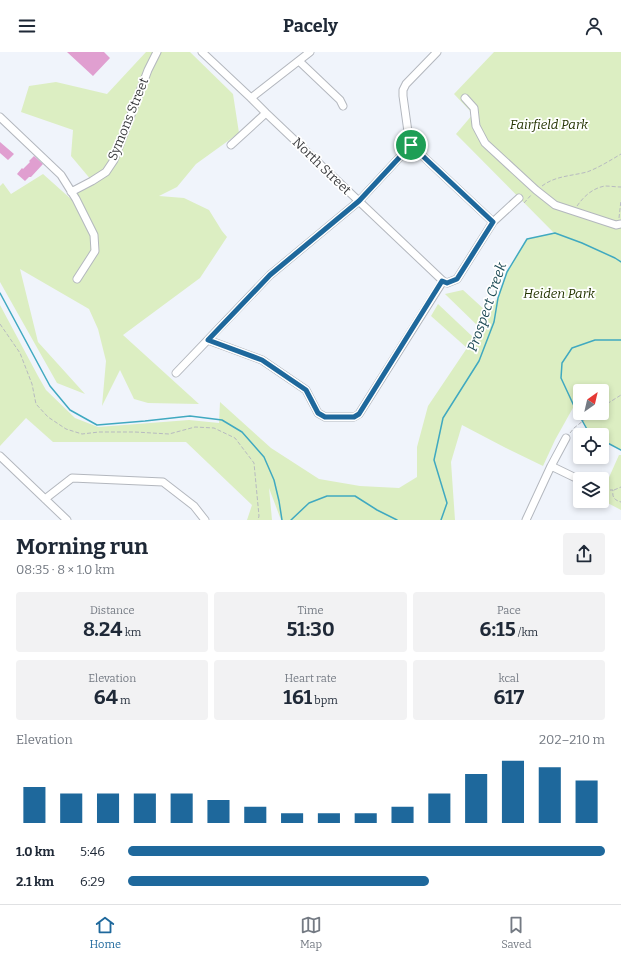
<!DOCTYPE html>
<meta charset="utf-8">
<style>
:root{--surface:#fff;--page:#f2f2f3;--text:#1f2937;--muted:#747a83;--line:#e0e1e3;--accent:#1e689c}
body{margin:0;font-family:Bitter,serif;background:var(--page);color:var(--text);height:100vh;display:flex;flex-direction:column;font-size:15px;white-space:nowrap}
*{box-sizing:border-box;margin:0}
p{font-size:13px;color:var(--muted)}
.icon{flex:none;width:22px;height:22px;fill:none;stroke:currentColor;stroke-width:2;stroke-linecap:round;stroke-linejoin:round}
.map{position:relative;height:468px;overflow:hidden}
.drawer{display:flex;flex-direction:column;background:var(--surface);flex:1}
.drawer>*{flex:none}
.needle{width:26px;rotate:34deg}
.controls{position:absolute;left:573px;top:332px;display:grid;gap:8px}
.controls a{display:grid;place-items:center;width:36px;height:36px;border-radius:4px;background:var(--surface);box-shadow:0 2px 6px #0003;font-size:20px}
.pin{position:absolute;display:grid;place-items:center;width:34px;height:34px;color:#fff;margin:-17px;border:2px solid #fff;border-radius:50%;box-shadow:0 1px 4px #0007}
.round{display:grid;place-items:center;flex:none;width:42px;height:42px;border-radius:4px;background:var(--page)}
.overview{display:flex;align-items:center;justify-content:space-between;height:68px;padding:0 16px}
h1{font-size:22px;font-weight:700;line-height:30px}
.stats{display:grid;grid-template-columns:repeat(3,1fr);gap:6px;height:68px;padding:4px 16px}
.stats div{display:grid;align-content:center;border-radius:4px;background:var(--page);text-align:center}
.stats b{font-size:20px;font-weight:700}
.stats small{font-size:11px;font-weight:400}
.stats p{font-size:11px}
.chart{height:112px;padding:8px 16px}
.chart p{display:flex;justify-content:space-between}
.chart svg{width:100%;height:72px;margin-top:4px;stroke:var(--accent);stroke-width:6}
ul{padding:0 16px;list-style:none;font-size:13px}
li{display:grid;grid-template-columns:64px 48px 1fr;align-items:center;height:30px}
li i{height:10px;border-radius:5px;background:var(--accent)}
header{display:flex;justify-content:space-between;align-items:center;height:52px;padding:0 16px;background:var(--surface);font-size:18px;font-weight:700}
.dock{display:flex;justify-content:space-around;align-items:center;height:56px;border-top:1px solid var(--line);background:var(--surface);font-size:11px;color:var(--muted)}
.dock a{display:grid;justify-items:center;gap:2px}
.dock .on{color:var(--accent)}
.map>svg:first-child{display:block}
</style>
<header><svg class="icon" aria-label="menu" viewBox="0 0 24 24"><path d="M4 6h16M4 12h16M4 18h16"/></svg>Pacely<svg class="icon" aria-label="person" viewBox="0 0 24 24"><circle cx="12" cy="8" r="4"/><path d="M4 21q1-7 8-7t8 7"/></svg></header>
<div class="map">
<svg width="621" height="468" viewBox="0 0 621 468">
<rect width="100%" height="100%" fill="#f0f4fb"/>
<!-- green -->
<path fill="#dceec2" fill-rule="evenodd" d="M146 0H190L233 42 239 81 196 112 177 135 159 144 184 146 209 158 222 179 227 185 200 226 123 283 199 352 148 351 134 347 120 318 102 354 106 309 98 277 89 257 20 217 38 290 85 342 57 331 0 230V134L3 131 11 142 43 122 71 147 92 129 71 104 73 78 21 60 29 34 56 30 107 42Z
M494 0H621V398L602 388V383H594L588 379 574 354 555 388 543 414 504 395 462 373 451 410 455 468H281L269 436 272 468H247L252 453 186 390H53L26 366 0 394V253L38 324 46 338 75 366 98 375 189 368 219 371 220 350 271 396 319 427 360 434 399 436 417 425V395L428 354 467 296 431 264 438 252 474 286 481 277 445 242 463 238 486 259 498 246 507 220 527 187 554 181 456 82 473 62 454 42ZM580 339H602V361H580Z
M619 403H621V458L602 448V441Z"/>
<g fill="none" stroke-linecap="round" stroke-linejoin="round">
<!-- stream -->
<path stroke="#40a9c0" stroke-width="1.5" d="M0 241 50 334 70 358 97 373 145 369 190 364 222 368 242 380 264 405 274 428 279 449 282 468
M594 383 588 379 574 354 561 326 562 311 572 296 595 288H621
M602 388 621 398
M291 468 309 451 327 444H355L377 458 397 468
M441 468 447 451 434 408 443 366 479 309 494 270 498 246 507 220 527 187 555 181 582 191 615 206 621 210"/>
</g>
<!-- building -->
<path fill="#e09fd0" d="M67 0H104L110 6 93 24Z
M0 90 14 102 8 108 0 101Z
M34 104 43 112 31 125H29L25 129 17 122 22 116 23 117 30 110 29 109Z"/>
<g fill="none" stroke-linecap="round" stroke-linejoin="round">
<defs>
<path id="minor" d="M202 0 251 46 266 61 443 229 447 231 457 227 493 170 519 146
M437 0 406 32 403 38V44L409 87 411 93 493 170
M299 9 340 48 343 54
M251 46 310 0
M465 46 474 56 476 74 485 91 536 138 555 153 616 173 621 172
M0 65 61 123 76 147 94 183 95 199 77 227
M231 93 266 61
M71 140 92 129 106 120 114 108 148 18 157 0
M208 288 262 308 306 338 318 361 325 365H354L359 362 443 229
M176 321 270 223 359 149 411 93
M0 404 67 468
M551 414 580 428
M602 438 603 439
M45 447 72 426 163 430 194 454 205 468
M526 468 551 414 566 386"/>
</defs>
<!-- minor casing -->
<use href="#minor" stroke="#b3b7be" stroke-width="9"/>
<!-- path -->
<path stroke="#b7bac0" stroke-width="1" stroke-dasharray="4 2" stroke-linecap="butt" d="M542 134C555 124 571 124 587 120 598 116 611 108 621 102
M524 151 532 142
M577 154C584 144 593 136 605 134 610 134 616 135 621 135
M619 166 621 148
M0 272 20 301 32 332 36 352 48 365 66 377 82 382 99 380H135L169 382 195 375 214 376 235 386 254 411 259 464 258 468
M602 355 621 343
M570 381 574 376 593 361
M610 438H613C612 445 614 448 621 450
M614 438 621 435"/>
<!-- minor -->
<use href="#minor" stroke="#fff" stroke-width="7"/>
</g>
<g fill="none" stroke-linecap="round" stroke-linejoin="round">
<defs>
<path id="route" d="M411 93 493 170 457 227 447 231 442 229 359 362 354 365H325L318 361 306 338 262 308 208 288 270 223 359 149Z"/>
</defs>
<!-- route casing -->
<use href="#route" stroke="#fff" stroke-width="8"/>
<!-- route -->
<use href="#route" stroke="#1e689c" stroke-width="5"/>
</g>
<g text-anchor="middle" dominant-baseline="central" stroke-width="3.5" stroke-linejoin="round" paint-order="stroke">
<!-- street labels -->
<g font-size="13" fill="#393a3d" stroke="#fff">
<text transform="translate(128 67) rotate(-68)">Symons Street</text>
<text transform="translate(322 114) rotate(44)">North Street</text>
</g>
<!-- park labels -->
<g font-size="13" font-style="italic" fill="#243400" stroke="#fff">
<text x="549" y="72">Fairfield Park</text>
<text x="559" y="241">Heiden Park</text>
</g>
<!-- water labels -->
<g font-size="14" font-style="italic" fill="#1e4b56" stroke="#fff">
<text transform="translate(487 255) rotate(-71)">Prospect Creek</text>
</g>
</g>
</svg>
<div class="controls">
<a><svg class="needle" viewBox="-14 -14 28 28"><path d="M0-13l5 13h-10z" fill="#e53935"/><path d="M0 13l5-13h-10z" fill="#747a83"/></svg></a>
<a><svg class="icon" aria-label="locate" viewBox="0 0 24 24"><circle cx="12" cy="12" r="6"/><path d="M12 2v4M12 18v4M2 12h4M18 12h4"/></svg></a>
<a><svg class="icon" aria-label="layers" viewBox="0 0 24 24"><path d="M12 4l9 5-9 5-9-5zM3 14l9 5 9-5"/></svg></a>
</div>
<div class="pin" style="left:411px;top:93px;background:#1e9e55"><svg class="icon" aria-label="arrive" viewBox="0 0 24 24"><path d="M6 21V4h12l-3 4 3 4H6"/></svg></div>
</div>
<section class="drawer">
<div class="overview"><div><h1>Morning run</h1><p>08:35 · 8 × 1.0 km</p></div><a class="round"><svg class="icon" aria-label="share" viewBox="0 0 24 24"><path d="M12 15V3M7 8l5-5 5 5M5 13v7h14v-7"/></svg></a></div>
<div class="stats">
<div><p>Distance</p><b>8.24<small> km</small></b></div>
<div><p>Time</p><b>51:30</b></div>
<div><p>Pace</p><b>6:15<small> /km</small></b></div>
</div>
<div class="stats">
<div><p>Elevation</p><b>64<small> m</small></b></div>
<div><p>Heart rate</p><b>161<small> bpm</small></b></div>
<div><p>kcal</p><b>617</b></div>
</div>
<div class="chart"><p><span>Elevation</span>202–210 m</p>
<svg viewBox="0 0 160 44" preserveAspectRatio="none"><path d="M5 44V22M15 44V26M25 44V26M35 44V26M45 44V26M55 44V30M65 44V34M75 44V38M85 44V38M95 44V38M105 44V34M115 44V26M125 44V14M135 44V6M145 44V10M155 44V18"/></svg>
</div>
<ul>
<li><b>1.0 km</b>5:46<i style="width:100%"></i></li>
<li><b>2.1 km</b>6:29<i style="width:63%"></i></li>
</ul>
</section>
<nav class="dock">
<a class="on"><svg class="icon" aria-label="home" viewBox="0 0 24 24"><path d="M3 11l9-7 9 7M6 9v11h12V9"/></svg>Home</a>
<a><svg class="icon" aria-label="map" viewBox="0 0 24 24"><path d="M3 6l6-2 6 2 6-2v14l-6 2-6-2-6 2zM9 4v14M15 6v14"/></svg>Map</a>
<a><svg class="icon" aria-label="saved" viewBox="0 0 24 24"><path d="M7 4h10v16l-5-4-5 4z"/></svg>Saved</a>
</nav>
